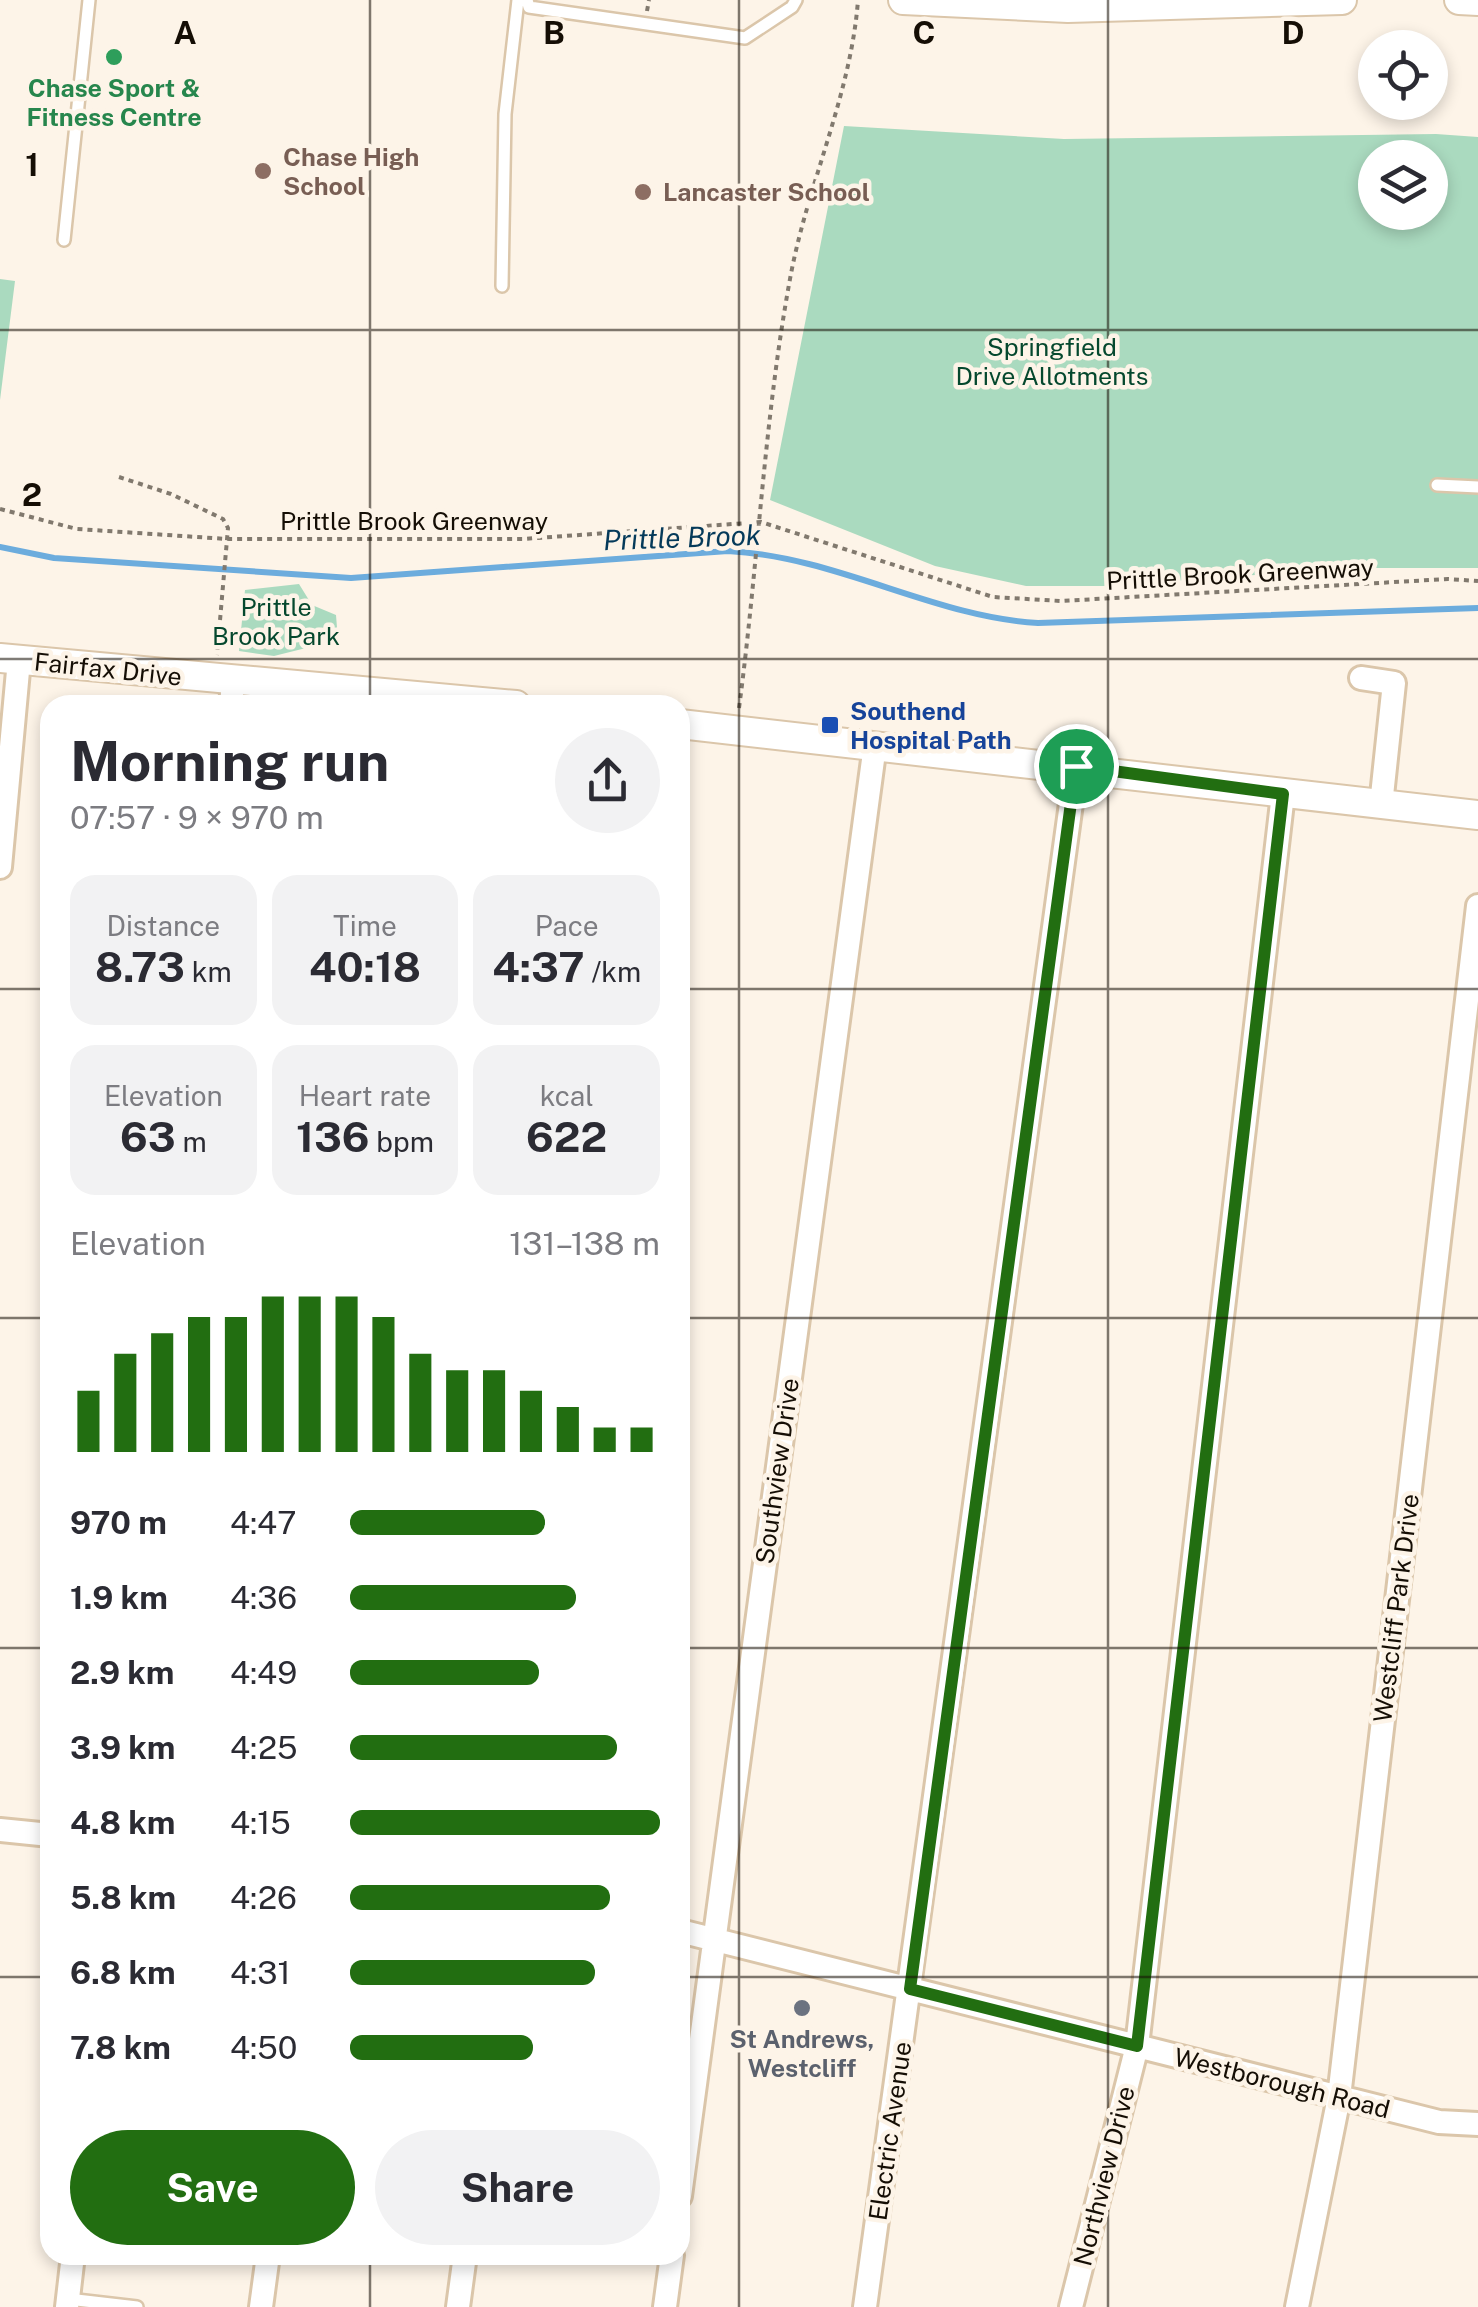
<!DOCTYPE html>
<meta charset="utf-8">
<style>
:root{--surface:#fff;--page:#f2f2f3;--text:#2b2b33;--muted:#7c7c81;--accent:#226e11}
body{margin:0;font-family:"Public Sans",sans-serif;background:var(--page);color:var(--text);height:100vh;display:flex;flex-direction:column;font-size:38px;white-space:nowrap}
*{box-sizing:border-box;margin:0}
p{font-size:32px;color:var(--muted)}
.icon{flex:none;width:55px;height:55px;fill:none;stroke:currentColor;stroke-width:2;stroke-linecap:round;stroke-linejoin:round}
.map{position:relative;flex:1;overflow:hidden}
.side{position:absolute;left:40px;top:695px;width:650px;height:1570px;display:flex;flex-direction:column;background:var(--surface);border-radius:30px;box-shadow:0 5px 15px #0003}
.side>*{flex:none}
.fabs{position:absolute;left:1358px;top:30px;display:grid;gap:20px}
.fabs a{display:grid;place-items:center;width:90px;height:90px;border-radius:50%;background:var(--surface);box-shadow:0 5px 15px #0003;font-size:50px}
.pin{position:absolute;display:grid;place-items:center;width:85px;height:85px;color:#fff;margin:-42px;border:5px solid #fff;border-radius:50%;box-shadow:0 2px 10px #0007}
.round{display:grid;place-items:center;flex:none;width:105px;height:105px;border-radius:52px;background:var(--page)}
.overview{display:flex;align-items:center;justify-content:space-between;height:170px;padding:0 30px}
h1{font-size:55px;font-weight:700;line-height:75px}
.metrics{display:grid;grid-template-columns:repeat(3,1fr);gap:15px;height:170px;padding:10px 30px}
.metrics div{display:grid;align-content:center;border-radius:25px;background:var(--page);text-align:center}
.metrics b{font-size:42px;font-weight:700}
.metrics small{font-size:28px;font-weight:400}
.metrics p{font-size:28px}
.chart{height:280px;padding:20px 30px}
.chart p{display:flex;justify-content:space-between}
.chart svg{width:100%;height:180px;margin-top:10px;stroke:var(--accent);stroke-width:6}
.button{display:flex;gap:20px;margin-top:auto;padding:20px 30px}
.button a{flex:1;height:115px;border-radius:60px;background:var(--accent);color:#fff;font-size:40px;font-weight:700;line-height:115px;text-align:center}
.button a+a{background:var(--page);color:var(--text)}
ul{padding:0 30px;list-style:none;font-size:32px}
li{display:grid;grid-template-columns:160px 120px 1fr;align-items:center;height:75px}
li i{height:25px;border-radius:12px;background:var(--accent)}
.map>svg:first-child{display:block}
</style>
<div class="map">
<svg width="1478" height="2307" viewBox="0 0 1478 2307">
<rect width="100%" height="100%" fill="#fdf4e8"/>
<!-- green -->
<path fill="#aadabf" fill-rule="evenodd" d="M844 126 1064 139 1436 134 1478 137V568H1348L1105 586H1026L935 566 770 500ZM1375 158H1430V212H1375Z
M0 279 15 281 0 400Z
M299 584 312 605 336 615 338 640 274 656 239 651 245 590Z"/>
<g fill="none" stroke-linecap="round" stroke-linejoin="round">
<!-- stream -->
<path stroke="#6cacdd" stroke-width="6" d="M0 547 54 558 351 578 728 551C839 557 933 617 1038 623L1478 608"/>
<defs>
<path id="service" d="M527 0 529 7 745 38 792 7 796 0
M64 240 89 0
M502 286 505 114 518 0
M1437 485 1478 487
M68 2299 137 2307"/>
<path id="minor" d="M1361 678 1394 683 1381 805
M231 705 233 682
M0 867 19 660
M0 1830 50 1835
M680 1931 1439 2122 1478 2124
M680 2196 875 745
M67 2307 73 2255
M261 2307 268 2255
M458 2307 465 2255
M665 2307 672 2255
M865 2307 1076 767
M1071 2307 1137 2046 1283 794
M1297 2307 1339 2097 1478 906"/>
<path id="tertiary" d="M903 0 1068 8 1342 0
M1459 0 1478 1
M0 658 516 705
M680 724 1478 815"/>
</defs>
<!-- service casing -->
<use href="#service" stroke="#dbc6aa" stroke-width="16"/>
<!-- minor casing -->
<use href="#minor" stroke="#dbc6aa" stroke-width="28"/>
<!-- tertiary casing -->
<use href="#tertiary" stroke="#dbc6aa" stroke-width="32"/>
<!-- path -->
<path stroke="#81796e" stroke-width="4" stroke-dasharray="5 5" stroke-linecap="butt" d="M647 11 649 0
M119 477 171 494 223 519 228 528 217 655
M0 509 77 529 227 539H523L761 522 993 597 1061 601 1448 579 1478 581
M739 708C758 566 764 420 790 279 807 185 851 95 858 0"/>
<!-- service -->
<use href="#service" stroke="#fff" stroke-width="11"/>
<!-- minor -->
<use href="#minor" stroke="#fff" stroke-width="22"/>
<!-- tertiary -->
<use href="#tertiary" stroke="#fff" stroke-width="28"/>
</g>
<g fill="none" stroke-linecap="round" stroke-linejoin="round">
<defs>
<path id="route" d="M1076 766 1283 794 1137 2046 910 1989Z"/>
</defs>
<!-- route casing -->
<use href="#route" stroke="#fff" stroke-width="20"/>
<!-- route -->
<use href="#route" stroke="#226e11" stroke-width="12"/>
</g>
<!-- grid -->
<path fill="none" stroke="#150e05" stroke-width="2.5" stroke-opacity="0.55" d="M370 0V705M739 0V2307M1108 0V2307M0 330H1478M0 659H1478M0 989H50M680 989H1478M0 1318H50M680 1318H1478M0 1648H50M680 1648H1478M0 1977H50M680 1977H1478M370 2255V2307"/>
<!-- markers -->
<circle fill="#2e9e5b" stroke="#fdf4e8" stroke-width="4" cx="114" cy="57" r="10"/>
<g fill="#8d6e63" stroke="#fdf4e8" stroke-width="4">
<circle cx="263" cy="171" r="10"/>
<circle cx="643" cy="192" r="10"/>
</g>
<rect fill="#1a4fb4" stroke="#fdf4e8" stroke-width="4" x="820" y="715" width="20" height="20" rx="5"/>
<circle fill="#6b7280" stroke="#fdf4e8" stroke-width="4" cx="802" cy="2008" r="10"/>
<g text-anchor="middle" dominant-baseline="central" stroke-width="9" stroke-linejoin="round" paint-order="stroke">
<!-- leisure labels -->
<g font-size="25" font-weight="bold" fill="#27864d" stroke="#fdf4e8">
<text x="114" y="88">Chase Sport &amp;<tspan x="114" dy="29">Fitness Centre</tspan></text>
</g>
<!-- education labels -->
<g font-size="25" font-weight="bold" fill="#785e54" stroke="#fdf4e8" text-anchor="start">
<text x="283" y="157">Chase High<tspan x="283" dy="29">School</tspan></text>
<text x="663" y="192">Lancaster School</text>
</g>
<!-- park labels -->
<g font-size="25" fill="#05482e" stroke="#fdf4e8">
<text x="1052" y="347">Springfield<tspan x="1052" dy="29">Drive Allotments</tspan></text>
<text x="276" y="607">Prittle<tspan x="276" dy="29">Brook Park</tspan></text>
</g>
<!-- street labels -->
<g font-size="25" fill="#150e05" stroke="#fdf4e8">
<text x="414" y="521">Prittle Brook Greenway</text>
<text transform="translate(1240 574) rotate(-3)">Prittle Brook Greenway</text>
<text transform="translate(108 669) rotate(6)">Fairfax Drive</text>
<text transform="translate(777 1471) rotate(-82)">Southview Drive</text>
<text transform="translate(1396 1608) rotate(-83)">Westcliff Park Drive</text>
<text transform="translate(1282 2083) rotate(14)">Westborough Road</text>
<text transform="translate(890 2131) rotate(-82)">Electric Avenue</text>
<text transform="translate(1104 2176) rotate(-76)">Northview Drive</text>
</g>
<!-- transit labels -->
<g font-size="25" font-weight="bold" fill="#164399" stroke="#fdf4e8" text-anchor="start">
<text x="850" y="711">Southend<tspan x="850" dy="29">Hospital Path</tspan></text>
</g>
<!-- worship labels -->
<g font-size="25" font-weight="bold" fill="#5b616d" stroke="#fdf4e8">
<text x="802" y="2039">St Andrews,<tspan x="802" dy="29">Westcliff</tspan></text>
</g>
<!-- water labels -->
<g font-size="28" font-style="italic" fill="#053a5a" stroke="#fdf4e8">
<text transform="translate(682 537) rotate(-2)">Prittle Brook</text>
</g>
</g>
<g font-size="32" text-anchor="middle" font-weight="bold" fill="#150e05" stroke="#fdf4e8" stroke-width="9" stroke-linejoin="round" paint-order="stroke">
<text x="185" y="44">A</text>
<text x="554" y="44">B</text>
<text x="924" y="44">C</text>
<text x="1293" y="44">D</text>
<text x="32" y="176">1</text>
<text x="32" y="506">2</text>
</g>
</svg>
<div class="fabs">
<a><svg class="icon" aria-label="locate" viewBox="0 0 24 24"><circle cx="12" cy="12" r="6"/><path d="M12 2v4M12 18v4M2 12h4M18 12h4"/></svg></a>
<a><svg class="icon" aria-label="layers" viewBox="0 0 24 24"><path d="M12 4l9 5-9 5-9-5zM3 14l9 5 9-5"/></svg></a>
</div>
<div class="pin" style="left:1076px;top:766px;background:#1e9e55"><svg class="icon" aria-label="arrive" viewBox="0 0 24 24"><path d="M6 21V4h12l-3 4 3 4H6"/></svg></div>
<section class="side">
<div class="overview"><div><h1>Morning run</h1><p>07:57 · 9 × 970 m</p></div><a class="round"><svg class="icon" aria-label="share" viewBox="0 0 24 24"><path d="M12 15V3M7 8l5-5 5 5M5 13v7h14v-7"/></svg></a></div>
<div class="metrics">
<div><p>Distance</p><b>8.73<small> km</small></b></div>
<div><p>Time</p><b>40:18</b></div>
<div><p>Pace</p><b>4:37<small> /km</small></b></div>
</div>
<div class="metrics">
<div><p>Elevation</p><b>63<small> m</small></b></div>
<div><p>Heart rate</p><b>136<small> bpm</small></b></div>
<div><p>kcal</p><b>622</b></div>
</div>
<div class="chart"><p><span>Elevation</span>131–138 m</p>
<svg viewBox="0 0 160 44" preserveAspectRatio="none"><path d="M5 44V29M15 44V20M25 44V15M35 44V11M45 44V11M55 44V6M65 44V6M75 44V6M85 44V11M95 44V20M105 44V24M115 44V24M125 44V29M135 44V33M145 44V38M155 44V38"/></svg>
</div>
<ul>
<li><b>970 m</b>4:47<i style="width:63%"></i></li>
<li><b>1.9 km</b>4:36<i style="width:73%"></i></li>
<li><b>2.9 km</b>4:49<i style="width:61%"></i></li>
<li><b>3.9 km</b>4:25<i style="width:86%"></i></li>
<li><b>4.8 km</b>4:15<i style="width:100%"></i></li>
<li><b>5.8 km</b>4:26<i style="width:84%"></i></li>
<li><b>6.8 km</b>4:31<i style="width:79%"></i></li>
<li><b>7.8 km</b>4:50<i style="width:59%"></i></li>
</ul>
<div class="button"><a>Save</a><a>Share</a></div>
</section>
</div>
